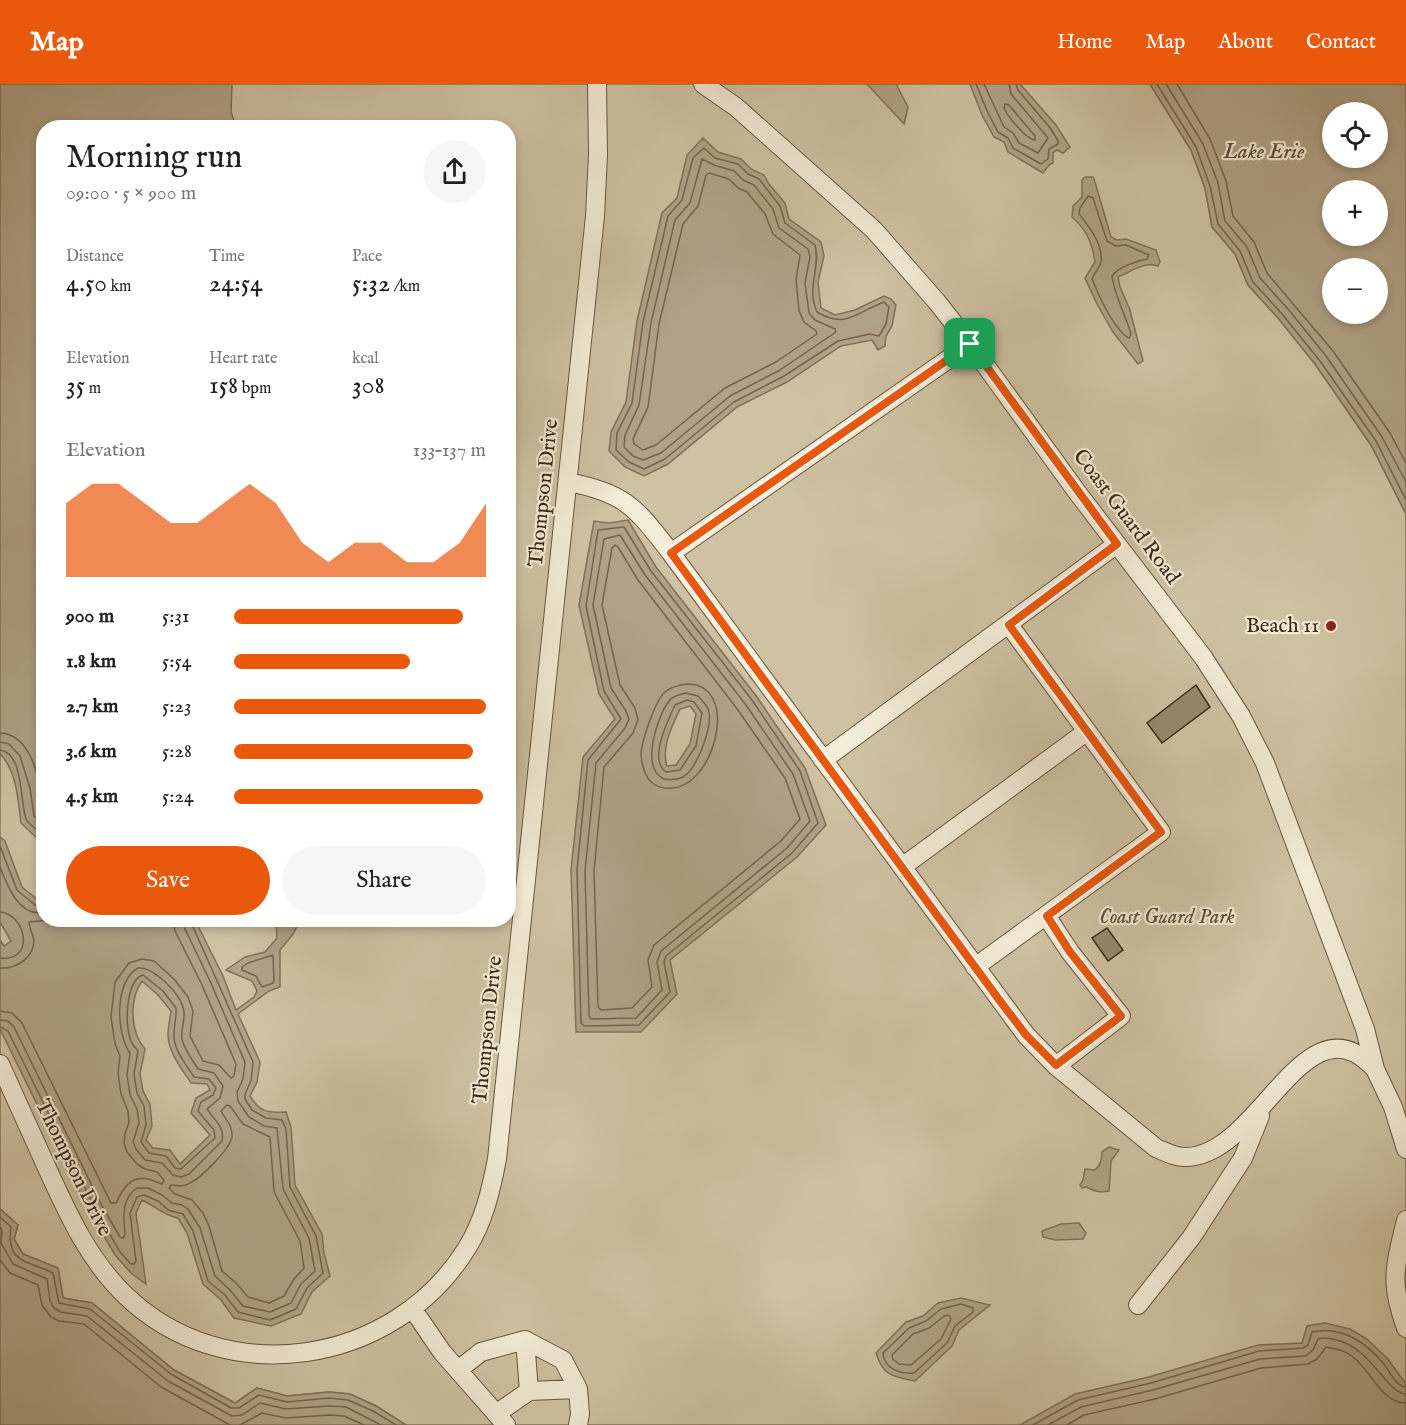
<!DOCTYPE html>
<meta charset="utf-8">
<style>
:root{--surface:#fff;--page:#f6f6f6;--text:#202124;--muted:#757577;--accent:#ea580c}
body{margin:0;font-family:"IM FELL English",serif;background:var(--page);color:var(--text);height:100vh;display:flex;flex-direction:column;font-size:22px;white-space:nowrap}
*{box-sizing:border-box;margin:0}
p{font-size:20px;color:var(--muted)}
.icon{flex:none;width:33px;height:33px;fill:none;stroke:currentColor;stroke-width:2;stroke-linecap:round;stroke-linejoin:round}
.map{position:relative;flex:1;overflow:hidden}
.drawer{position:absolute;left:36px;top:36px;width:480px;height:807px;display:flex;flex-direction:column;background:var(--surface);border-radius:24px;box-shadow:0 3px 9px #0003}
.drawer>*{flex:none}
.fabs{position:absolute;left:1322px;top:18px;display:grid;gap:12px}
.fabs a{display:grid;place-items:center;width:66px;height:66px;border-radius:50%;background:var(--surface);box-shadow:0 3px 9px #0003;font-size:30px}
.pin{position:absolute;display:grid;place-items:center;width:51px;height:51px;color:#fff;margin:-26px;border-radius:12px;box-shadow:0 3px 9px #0006}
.round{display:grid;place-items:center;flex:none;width:63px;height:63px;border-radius:32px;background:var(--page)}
.overview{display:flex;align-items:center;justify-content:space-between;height:102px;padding:0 30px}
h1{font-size:33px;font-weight:600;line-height:45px}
.metrics{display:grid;grid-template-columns:repeat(3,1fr);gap:9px;height:102px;padding:6px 30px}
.metrics div{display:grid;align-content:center}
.metrics b{font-size:26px;font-weight:600}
.metrics small{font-size:16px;font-weight:400}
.metrics p{font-size:16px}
.chart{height:168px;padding:12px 30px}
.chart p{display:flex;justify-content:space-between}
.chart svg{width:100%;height:108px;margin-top:6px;fill:var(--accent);opacity:.7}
.action{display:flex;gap:12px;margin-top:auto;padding:12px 30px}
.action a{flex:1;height:69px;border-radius:36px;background:var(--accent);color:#fff;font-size:24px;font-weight:600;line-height:69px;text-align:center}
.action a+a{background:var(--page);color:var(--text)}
ul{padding:0 30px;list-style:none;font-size:20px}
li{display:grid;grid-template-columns:96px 72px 1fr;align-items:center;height:45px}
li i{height:15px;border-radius:8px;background:var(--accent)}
header{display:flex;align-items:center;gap:36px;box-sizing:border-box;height:84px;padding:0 30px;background:var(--accent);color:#fff}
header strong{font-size:28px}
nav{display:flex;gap:33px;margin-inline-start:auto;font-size:21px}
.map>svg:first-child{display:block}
</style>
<header>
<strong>Map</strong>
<nav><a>Home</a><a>Map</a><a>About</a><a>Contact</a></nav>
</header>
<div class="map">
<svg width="1406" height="1341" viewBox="0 0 1406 1341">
<rect width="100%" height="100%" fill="#ece2c0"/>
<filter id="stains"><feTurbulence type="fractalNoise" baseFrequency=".00333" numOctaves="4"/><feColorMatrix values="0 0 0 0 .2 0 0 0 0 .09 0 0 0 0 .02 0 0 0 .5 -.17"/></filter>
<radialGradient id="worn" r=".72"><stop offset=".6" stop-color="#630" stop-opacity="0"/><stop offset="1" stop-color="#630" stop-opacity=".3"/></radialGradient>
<!-- green -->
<path fill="#cec2a3" stroke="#86745c" stroke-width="1.5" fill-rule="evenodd" d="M0 0H1150L1191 66 1205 104 1212 143 1235 170 1248 201 1278 234 1315 280 1371 361 1406 430V1341H406L376 1322 350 1310 329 1308 287 1312 257 1304 235 1319 174 1286 92 1219 63 1214 58 1184 23 1170 14 1155 18 1141 0 1125ZM44 44H508V836H44Z"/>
<!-- water -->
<path fill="#b0a286" stroke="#827158" stroke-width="1.5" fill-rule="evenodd" d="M0 0H232L231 28 236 43 44 44 43 760 21 739C18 716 17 687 0 670Z
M867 0H896L908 23 904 40Z
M970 0H1020L1056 41 1070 63 1063 69 1057 66 1053 69V79L1049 81 1043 89 1008 68 1004 58 994 53 982 31Z
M1150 0H1406V430L1371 361 1315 280 1278 234 1248 201 1235 170 1212 143 1205 104 1191 66ZM1332 28H1377V74H1332ZM1332 106H1377V152H1332ZM1332 184H1377V230H1332Z
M703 54 718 68 741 75 751 85 764 91 769 100 785 119 789 135 821 158 824 172 818 198 821 224 835 231 855 226 884 212 891 215 896 221 892 242 886 252 885 262 878 266 872 256 841 262 787 298 737 323 668 380 644 392 625 383 609 367 611 348 626 318 637 237 662 129 677 114 687 71Z
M1085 93H1093L1095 98 1111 153 1117 156 1126 155 1156 166 1160 178 1158 182C1144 177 1131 188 1118 193L1120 203 1130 226 1143 277 1138 280 1113 248 1097 220 1085 194 1095 178C1092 159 1087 146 1072 133L1073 122 1082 113V96Z
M628 436 656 483 757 613 805 684 826 741 797 773 670 876 677 910 641 948H576L571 786 583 673 615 635 599 610 579 521 594 437 609 439ZM690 622 696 630 690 660 676 681 667 682C661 663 672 642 680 625Z
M0 753 5 757 22 803 38 816 43 810 44 836H195L223 892 236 926 254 913 257 907 252 897 226 886 245 873 265 868 277 854 276 838 279 836H300L293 850 280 866V903L269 907 238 930 260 978 257 998 250 1012C260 1028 267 1029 286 1028L291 1043 295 1101 322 1150 324 1169 330 1192 312 1208 301 1230 271 1242 234 1234 221 1216 203 1200 187 1149 178 1134C164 1132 155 1122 142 1116L136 1129 146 1200 131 1189 115 1171 90 1128 0 945V856L4 862 11 857 0 838ZM142 897 158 911 171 927C170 935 168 943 168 951 168 968 182 985 191 999L207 1000 210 1006 196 1014 191 1029 210 1051 180 1080 170 1066 153 1064 146 1056 152 1042 150 1020 143 1007 140 990 145 965C130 948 129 915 142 897Z
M1109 1063 1119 1066 1111 1077 1109 1107C1100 1109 1094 1107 1086 1103L1082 1104 1080 1101 1083 1096 1085 1085 1095 1086C1101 1081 1102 1075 1102 1068Z
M0 1125 18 1141 14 1155 23 1170 58 1184 63 1214 92 1219 174 1286 235 1319 257 1304 287 1312 329 1308 350 1310 376 1322 406 1341H0Z
M1079 1139 1086 1149 1083 1155 1055 1156 1043 1153 1042 1147 1061 1140Z
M961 1214 990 1221 959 1246 952 1262 915 1297C893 1293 883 1292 876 1269L906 1238 923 1232 938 1219Z
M1325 1239 1350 1245 1367 1255 1387 1274 1406 1300V1341H1020L1075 1310 1149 1293 1258 1261 1302 1259 1307 1242Z"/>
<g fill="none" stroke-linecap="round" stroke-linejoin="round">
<!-- shore -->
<path stroke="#76644d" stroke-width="1.5" d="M976 0 988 29 998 48 1008 54 1013 64 1041 80 1048 75 1049 65 1058 60V57L1051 45 1018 6 1016 0
M984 0 1004 43 1013 49 1019 59 1038 69 1048 54 1011 10 1009 0
M1157 0 1196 63 1210 102 1218 140 1240 167 1253 198 1282 230 1320 277 1376 357 1406 416
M1166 0 1203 60 1218 99 1225 137 1247 163 1260 194 1288 225 1326 272 1382 353 1406 398
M1177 0 1210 55 1226 97 1233 132 1254 158 1267 189 1333 267 1390 349 1406 379
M1005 20 1009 21 1035 52V56C1026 55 1008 33 1004 24Z
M704 64 715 74 738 80 748 90 759 95 780 122 785 139 815 161C821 183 806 205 817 228 846 246 858 227 884 218L889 223 886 240 879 252 870 250 838 257 784 292 734 318 665 375 644 385 629 378 616 366 617 349 632 319 643 238 668 132 682 116 693 74Z
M702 75 714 81 734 87 743 96 754 101 773 125 779 144 808 165 810 173 805 199 809 229 815 236 835 245 836 248 780 286 730 312 661 369 643 376 633 372 624 363 625 351 639 321 651 239 675 136 690 119Z
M709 89 729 95 738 104 747 108 765 130 773 150 800 171 796 196 799 227 804 238 816 247 817 250 776 278 725 304 656 361 643 366 634 360 633 355 648 323 659 240 683 140 698 122 706 91Z
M1088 112 1093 114 1107 157 1116 162 1126 161 1149 171 1147 175C1137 177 1118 183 1112 192 1114 210 1126 232 1131 250L1129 254C1114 246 1099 212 1092 195 1094 189 1100 184 1101 178 1103 159 1089 143 1079 130L1080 124Z
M624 443 651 487 752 616 800 687 818 739 792 769 666 872 664 878 670 908 639 941 584 942 581 939 577 786 588 676 621 635 604 607 586 522 598 446Z
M620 451 645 491 746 621 793 690 810 737 787 764 661 867 657 878 662 906 636 934 591 935 589 932 585 787 596 679 625 644 629 635 626 627 611 604 593 521 604 455Z
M615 461 618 463 638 496 738 626 785 694 800 735 781 757 654 861 648 876 652 903 632 924 601 926 598 923 594 787 604 683 633 649 638 636 635 624 620 601 602 521 612 464Z
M687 600C741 600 715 702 672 704 664 705 657 703 651 698 645 692 642 680 641 672 641 658 655 617 665 608 671 603 679 601 687 600Z
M686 609 698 612C702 616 708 622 709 628 712 644 697 685 683 693 677 696 670 696 664 695 640 684 657 633 669 617 673 611 680 611 686 609Z
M687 616 694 618 702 629 696 662 680 686 666 688C648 676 668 636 675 621Z
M0 649C27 650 37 684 40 706 41 714 41 722 44 729
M0 658 9 660 20 672 30 704 34 732 44 742
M0 666C24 669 20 719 26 735 29 741 39 747 44 752
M0 762 17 806 35 821 44 819
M0 783C7 801 19 834 44 828
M0 828C26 830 36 878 0 874
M273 871 274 897 273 899 262 903 256 892 242 886V883L248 879Z
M0 884C16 885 34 874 34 856 33 850 29 844 29 838L49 836
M138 884C153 882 179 909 183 923 187 933 180 945 182 956 185 966 193 977 198 985L214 989 223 1002 220 1014 207 1025C214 1036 225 1042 222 1057L189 1090 181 1093 173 1091 162 1079 145 1076 136 1065 133 1058 139 1039 137 1025 130 1011 127 991 130 969C116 950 114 897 138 884Z
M143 891 163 907 176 924C177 934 173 944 174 954 175 967 187 982 194 993L209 995 216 1004 213 1011 201 1018 198 1027 214 1046 215 1054 181 1085 175 1084 166 1072 149 1069 141 1058 146 1041 144 1022 137 1009 134 990 138 967C136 964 133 962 132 959 124 945 125 896 143 891Z
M0 927 12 929 22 939 111 1119H116C122 1106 130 1091 148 1095 153 1096 158 1099 162 1100L164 1096 157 1088 145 1085 137 1080 127 1068 124 1059 125 1050 129 1038 128 1027 121 1010 118 989 120 972 115 960 111 933 115 898 129 879 142 875 154 877 174 895 188 913 193 927 190 952 203 977 219 981 231 994 234 992 236 980 202 901 175 847 173 836
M0 936 8 937 14 943 102 1122 120 1153 123 1154 125 1151C124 1134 120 1116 137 1104H148L162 1111 172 1119 182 1121 188 1125 200 1144 215 1192 230 1206 243 1222 270 1228 291 1219 301 1200 315 1187 309 1154 283 1105 277 1044 264 1042 249 1033 238 1017 237 1008 243 995 245 978 210 897 184 843 182 836
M0 943 8 947 96 1126 120 1168 131 1180H134L136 1177 130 1129 137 1113 144 1111 158 1117 168 1126 183 1130 193 1147 208 1197 225 1211 238 1228 270 1236 296 1225 307 1204 323 1189 316 1152 290 1103 286 1045 282 1036 266 1034 252 1026 245 1015V1010L251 997 253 978 190 836
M227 1021 230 1022 243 1040 270 1053 274 1108 300 1157 304 1184 294 1195 284 1212 269 1219 248 1213 236 1199 222 1187 209 1142 203 1129 192 1116 175 1110 169 1104 171 1101C178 1102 184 1103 190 1099 201 1094 230 1065 232 1053 233 1042 226 1036 221 1027Z
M0 1133 11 1143C6 1180 27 1176 53 1189L59 1219 90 1225 171 1290 231 1324H239L259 1311 287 1318 329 1314 348 1316 373 1327 396 1341
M0 1143 2 1146 1 1159 13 1180 47 1195 50 1217 54 1224 61 1228 87 1232 168 1297 232 1332 242 1331 260 1319 286 1325 329 1322 346 1323 381 1341
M0 1176 10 1189 38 1201 42 1221 51 1233 59 1237 84 1240 161 1303 230 1341
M961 1220 973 1224V1228L955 1242 947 1259 914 1289C900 1290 884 1285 883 1269L909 1244 926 1237 941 1225Z
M949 1231 951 1235 941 1255 911 1281 899 1280 893 1275 892 1271 913 1250 929 1244 944 1232Z
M240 1341 262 1329 286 1334 329 1331 344 1332 364 1341
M1033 1341 1078 1316 1151 1299 1259 1267 1303 1264 1308 1261 1312 1248C1340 1241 1366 1258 1383 1279 1390 1287 1395 1302 1406 1303
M1048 1341 1081 1323 1153 1306 1260 1275 1306 1272 1313 1266 1318 1255C1324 1253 1330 1254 1336 1256 1371 1263 1386 1309 1406 1310
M1067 1341 1084 1331 1155 1315 1261 1284 1308 1280 1317 1275 1326 1263C1336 1265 1345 1266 1353 1273 1371 1286 1381 1319 1406 1319"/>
</g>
<!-- building -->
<path fill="#98886d" stroke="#3d2714" stroke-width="1.5" d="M1196 601 1210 623 1162 659 1147 639Z
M1107 844 1123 866 1108 877 1092 854Z"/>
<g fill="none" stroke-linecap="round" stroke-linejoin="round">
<defs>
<path id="minor" d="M703 0 736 23 874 146 937 218 970 260 1077 408 1203 573 1241 632 1265 679 1365 945 1375 985 1393 1023 1406 1065
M568 398C626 409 636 424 671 469L1026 951 1056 982 1156 1064C1166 1068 1176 1074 1187 1073 1261 1070 1305 909 1375 985
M671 469 970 260
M823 676 1117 460
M902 783 1086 648
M1047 833 1070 868 1121 932 1056 982
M975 883 1161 748 1009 541
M0 980C16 1015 31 1049 47 1084 68 1130 88 1175 125 1211 225 1308 394 1282 467 1164 484 1137 491 1106 497 1075L595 132 598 71 597 0
M1406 1136C1395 1183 1389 1197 1406 1244
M1138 1221 1191 1154 1243 1074 1260 1032
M412 1224 442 1268 506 1341
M525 1256 529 1307
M458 1286 481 1268 525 1256 563 1276 578 1305 580 1330 578 1341
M496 1330 529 1307 578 1305"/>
</defs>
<!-- minor casing -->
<use href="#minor" stroke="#69563f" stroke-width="20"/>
<!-- minor -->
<use href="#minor" stroke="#f3ecd6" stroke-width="18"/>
</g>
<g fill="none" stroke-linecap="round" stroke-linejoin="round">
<defs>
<path id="route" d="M970 260 1117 460 1009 541 1161 748 1047 832 1070 868 1121 932 1056 981 1026 951 1000 917 671 469Z"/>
</defs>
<!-- route casing -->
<use href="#route" stroke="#fff" stroke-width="12"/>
<!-- route -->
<use href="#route" stroke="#ea580c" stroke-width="8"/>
</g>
<!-- markers -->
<circle fill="#8f2418" stroke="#f3ecd6" stroke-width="2" cx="1331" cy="542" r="6"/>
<g text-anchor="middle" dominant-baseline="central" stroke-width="4.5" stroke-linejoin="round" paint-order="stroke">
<!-- street labels -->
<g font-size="21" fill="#3d2714" stroke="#f3ecd6">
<text transform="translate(544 409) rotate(-84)">Thompson Drive</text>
<text transform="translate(1126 433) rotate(53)">Coast Guard Road</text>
<text transform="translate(488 946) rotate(-84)">Thompson Drive</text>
<text transform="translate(73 1084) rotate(64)">Thompson Drive</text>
</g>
<!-- poi labels -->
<g font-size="21" fill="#3d2714" stroke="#f3ecd6" text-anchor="end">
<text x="1319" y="542">Beach 11</text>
</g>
<!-- park labels -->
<g font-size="21" font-style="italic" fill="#614e38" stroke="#f3ecd6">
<text x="1167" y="833">Coast Guard Park</text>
</g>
<!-- water labels -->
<g font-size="22" font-style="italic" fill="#604c36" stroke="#f3ecd6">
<text x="1264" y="68">Lake Erie</text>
</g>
</g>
<rect width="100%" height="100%" filter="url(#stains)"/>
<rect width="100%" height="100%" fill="url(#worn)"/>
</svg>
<div class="fabs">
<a><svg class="icon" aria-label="locate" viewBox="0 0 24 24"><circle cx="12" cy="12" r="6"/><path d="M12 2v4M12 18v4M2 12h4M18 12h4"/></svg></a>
<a>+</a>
<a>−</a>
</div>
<div class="pin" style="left:970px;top:260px;background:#1e9e55"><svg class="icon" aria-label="arrive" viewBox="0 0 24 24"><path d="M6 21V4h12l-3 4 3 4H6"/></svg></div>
<section class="drawer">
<div class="overview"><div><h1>Morning run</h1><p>09:00 · 5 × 900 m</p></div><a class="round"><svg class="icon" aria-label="share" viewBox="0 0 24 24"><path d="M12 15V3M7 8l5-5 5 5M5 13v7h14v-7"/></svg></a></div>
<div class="metrics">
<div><p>Distance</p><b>4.50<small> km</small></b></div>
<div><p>Time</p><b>24:54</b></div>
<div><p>Pace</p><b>5:32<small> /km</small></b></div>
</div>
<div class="metrics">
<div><p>Elevation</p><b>35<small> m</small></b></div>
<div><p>Heart rate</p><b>158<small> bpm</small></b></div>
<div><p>kcal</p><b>308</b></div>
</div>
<div class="chart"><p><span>Elevation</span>133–137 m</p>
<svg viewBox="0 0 160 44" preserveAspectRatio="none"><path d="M0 44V14L10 6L20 6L30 14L40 22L50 22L60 14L70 6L80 14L90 30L100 38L110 30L120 30L130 38L140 38L150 30L160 14V44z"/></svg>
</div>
<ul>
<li><b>900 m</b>5:31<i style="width:91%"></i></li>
<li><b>1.8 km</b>5:54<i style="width:70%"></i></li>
<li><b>2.7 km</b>5:23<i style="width:100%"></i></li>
<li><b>3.6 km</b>5:28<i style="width:95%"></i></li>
<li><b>4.5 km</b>5:24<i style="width:99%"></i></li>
</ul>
<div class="action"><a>Save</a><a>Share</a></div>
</section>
</div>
